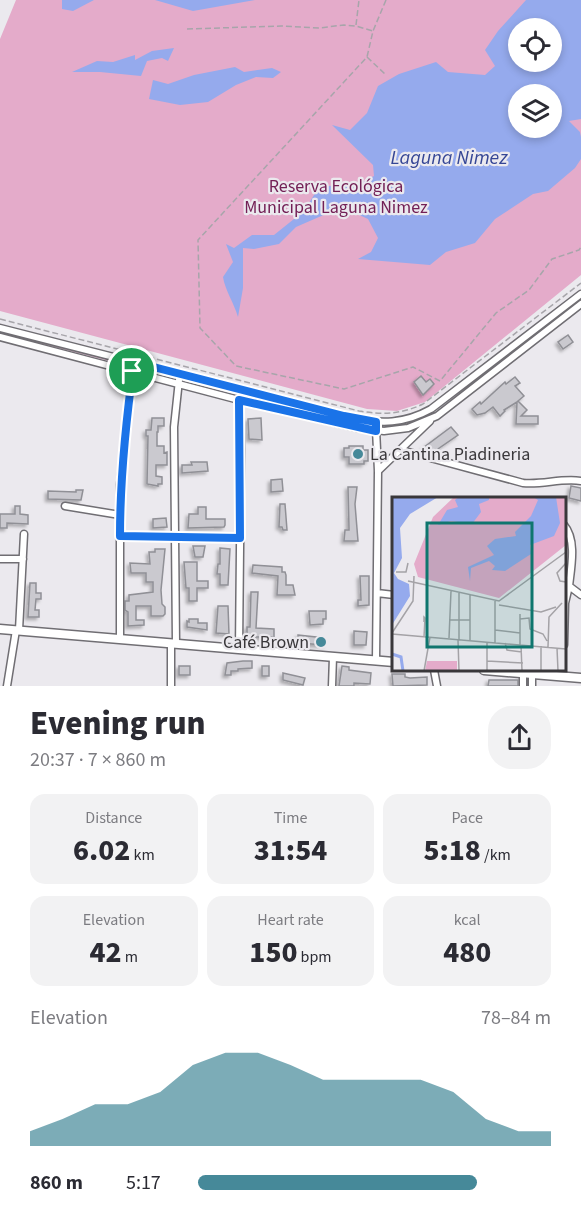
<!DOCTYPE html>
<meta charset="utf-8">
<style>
:root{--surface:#fff;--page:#f2f2f3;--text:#2b2b33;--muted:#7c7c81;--accent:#468999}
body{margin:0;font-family:"Source Sans 3",sans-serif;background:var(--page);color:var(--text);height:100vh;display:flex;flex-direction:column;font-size:22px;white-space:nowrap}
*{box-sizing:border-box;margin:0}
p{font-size:20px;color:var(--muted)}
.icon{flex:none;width:33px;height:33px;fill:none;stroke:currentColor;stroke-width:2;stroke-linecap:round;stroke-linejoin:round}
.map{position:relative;height:686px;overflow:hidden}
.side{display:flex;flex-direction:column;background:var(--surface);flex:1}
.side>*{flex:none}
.controls{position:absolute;left:508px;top:18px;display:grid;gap:12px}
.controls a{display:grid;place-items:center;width:54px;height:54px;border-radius:50%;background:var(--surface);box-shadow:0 3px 9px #0003;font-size:30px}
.pin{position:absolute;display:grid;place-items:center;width:51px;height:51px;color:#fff;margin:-26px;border:3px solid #fff;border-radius:50%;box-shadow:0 2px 6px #0007}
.round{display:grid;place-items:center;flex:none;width:63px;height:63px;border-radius:24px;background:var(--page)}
.summary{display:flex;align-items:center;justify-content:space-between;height:102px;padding:0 30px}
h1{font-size:33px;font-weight:800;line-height:45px}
.metrics{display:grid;grid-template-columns:repeat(3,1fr);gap:9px;height:102px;padding:6px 30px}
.metrics div{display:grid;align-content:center;border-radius:15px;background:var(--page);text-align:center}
.metrics b{font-size:30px;font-weight:800}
.metrics small{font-size:16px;font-weight:400}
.metrics p{font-size:16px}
.chart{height:168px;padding:12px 30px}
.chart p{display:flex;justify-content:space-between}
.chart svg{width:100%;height:108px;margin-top:6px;fill:var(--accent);opacity:.7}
ul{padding:0 30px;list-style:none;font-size:20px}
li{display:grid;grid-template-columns:96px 72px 1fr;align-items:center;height:45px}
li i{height:15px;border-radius:8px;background:var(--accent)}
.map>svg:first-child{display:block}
</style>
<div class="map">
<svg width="581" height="686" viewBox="0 0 581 686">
<defs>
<filter id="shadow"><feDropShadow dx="-2.5" dy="2.5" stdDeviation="1.5" flood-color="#0004"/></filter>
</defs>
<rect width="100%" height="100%" fill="#ebe9ee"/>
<!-- green -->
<path fill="#e4abca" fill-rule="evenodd" d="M16 0H581V275L425 402 397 411 367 409 0 311V39ZM519 28H552V62H519ZM519 94H552V128H519Z
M0 331 120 362 121 364 0 333Z"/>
<!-- water -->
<path fill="#95aaed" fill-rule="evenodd" d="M62 0H94L73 11 62 9Z
M155 0H255L193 11Z
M526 0H581V119L569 121 580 132 581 137V159L575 168 548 191 533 194 495 219 475 243 446 252 430 265 358 259 371 252 378 238 368 219 342 207 296 227 279 244 254 249 243 248V288L238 317C234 303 225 290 223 277L233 262 226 244 234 248 252 235H274L304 211 319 187 361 183 374 176 373 165 332 125 350 130 367 113 378 86 399 74 436 62 448 72 485 75 495 66 485 50 498 31ZM519 28H552V62H519ZM519 94H552V128H519Z
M174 48 168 61 162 58 147 61 141 76 100 72H72L97 61 113 62 135 55V60L152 51Z
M235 67 244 72 272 68 281 72 273 78 256 77 236 85 208 102 180 105 149 99 153 80 168 84 194 75Z"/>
<!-- building -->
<path fill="#cac9cf" stroke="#909096" stroke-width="1.5" filter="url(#shadow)" d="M568 335 573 342 563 349 558 342Z
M421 376 426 382 430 379 434 384 423 395 414 382Z
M515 377 520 383 515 386 524 396 518 401 527 410 521 416H538V424H516L517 402 504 410 505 411 500 416 493 407 485 413 477 415 472 409 480 402 481 404 505 382 506 384Z
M152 418H164V426H158V432H157V446H164V453L167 452V465H156V476L162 477V484H158V486L147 484 148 436H146V430H151Z
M261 418 262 440 249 439 248 419Z
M451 427 458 435 432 453 425 451 423 448Z
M349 446H363V450H368V461H364V464H349V457H344V448H349Z
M191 462H207L208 471 182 473V465H192Z
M282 479 283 491 271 492V480Z
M571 486 581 488V501L569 498Z
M348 487H357L355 504 358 541H344L345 530H349V528Z
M76 490H83L81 500 48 499V491L76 492Z
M280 504H285L287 530H283L282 527H279Z
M15 506H20V514L28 515V524L7 523V528H0V514H15Z
M198 507H206V519H225V525L224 527 188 528 189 514H198Z
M166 518 167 527 153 528V519Z
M193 546H205L203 557H195Z
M220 548 230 549 228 585H220V574H217L218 564H220Z
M155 549H165L161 590 162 604 165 607V614L163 616H151V606H136V620H144V625L128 626V612L125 610V601H129V595L153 592V582H146V573H131L130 563 150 564 149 552H155Z
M184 562H197V581H208V588H197V601H189V588H186Z
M253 565 282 567V572H285L286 575V585H293L295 595H277L278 576 252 573Z
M360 576H369V605L358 606V600H361Z
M30 583H36V593H41V599H36L35 610H39V617H28Z
M251 592H258L256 628 274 629V637H247V627H250Z
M218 606H228L229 634 216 633Z
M309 611H326V619H323V624L310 625Z
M189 619H198V623H207V630L187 627V621L189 622Z
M354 631 367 632 366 645H354Z
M298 635 325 638V645L298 643Z
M243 661H252V668L238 669V671H231V675H225L227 663Z
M179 666H190V675H179Z
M262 666H269V676H262Z
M342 666 349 667V670L371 673 370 684 354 683V686H339Z
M283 673 305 678 303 685 283 680Z
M392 674H405V677L410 678 427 677V685L393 686Z
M489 680H518V686H488Z"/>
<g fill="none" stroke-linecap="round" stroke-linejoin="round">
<defs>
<path id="minor" d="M0 328 352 418C381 424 404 424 431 409L581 294
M0 337 239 400 358 428 384 431 408 428 437 416 581 304
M401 450 523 483C543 485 561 478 581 481
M378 471 430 421
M65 506 120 515
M564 525C577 540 571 568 569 586L581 595
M120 536 240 538
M0 559H23
M377 593 394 595
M19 630 24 534
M120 639V485L133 369
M176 643 174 427 179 380
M564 645 565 603 569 586
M239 649 241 450 240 397
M376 660 378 471 376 429
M434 670 437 686
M523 673V686
M532 674V686
M7 686 16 630
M171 686V643
M332 686 333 657"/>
<path id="major" d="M0 629 394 662
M484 670 581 678"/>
</defs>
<!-- minor casing -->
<use href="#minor" stroke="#706e73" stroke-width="9"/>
<!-- major casing -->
<use href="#major" stroke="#706e73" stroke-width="11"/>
<!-- path -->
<path stroke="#a7a5aa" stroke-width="1.5" stroke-dasharray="6 3" stroke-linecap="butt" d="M386 0 373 31 367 57 198 240 200 328 236 366 344 389 413 367 440 381 496 313 529 290 552 259 579 250 581 247
M356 25 359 0
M187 29 281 26 319 28 344 25 356 26 373 31
M367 57 385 74
M0 319 359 411C383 415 402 414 423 404L581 283"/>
<!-- minor -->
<use href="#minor" stroke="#fff" stroke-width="6"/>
<!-- major -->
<use href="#major" stroke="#fff" stroke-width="8"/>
</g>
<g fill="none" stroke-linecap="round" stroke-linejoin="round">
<defs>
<path id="route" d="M134 362 344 416 376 422V431L239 400 240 538 120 536C120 477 126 420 134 362Z"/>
</defs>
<!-- route casing -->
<use href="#route" stroke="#fff" stroke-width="12"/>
<!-- route -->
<use href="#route" stroke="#1a73e8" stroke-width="8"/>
</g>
<!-- markers -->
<g fill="#468999" stroke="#ebe9ee" stroke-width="2">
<circle cx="358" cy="454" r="6"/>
<circle cx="321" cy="642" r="6"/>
</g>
<g text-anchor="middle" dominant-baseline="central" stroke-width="4.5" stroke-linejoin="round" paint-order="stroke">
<!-- park labels -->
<g font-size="18" fill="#732056" stroke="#ebe9ee">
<text x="336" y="186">Reserva Ecológica<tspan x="336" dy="21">Municipal Laguna Nimez</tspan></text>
</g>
<!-- poi labels -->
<g font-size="18" fill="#39373a" stroke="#ebe9ee" text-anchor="start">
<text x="370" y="454">La Cantina Piadineria</text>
<text x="309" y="642" text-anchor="end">Café Brown</text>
</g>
<!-- water labels -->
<g font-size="20" font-style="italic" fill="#354695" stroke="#ebe9ee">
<text x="449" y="158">Laguna Nimez</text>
</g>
</g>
<!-- overview -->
<g transform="translate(392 497)">
<rect width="174" height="174" fill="#ebe9ee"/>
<path d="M62 0H173L174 48 107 101 26 80 22 67 41 20ZM35 164H65V174H33Z" fill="#e4abca"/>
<path d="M0 0H46L18 17 8 31 10 61 2 76 6 82 17 87 18 99 0 128ZM67 0H97V3L87 7 89 15 80 27 59 24 46 28 55 13 66 10 63 3ZM141 0H164L168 26 162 39 138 48 139 57 113 74 100 73 103 69 97 64 79 71 78 84 76 70 102 58 95 49 103 42 124 39 123 35 139 19 146 3Z" fill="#95aaed"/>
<path fill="none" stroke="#95aaed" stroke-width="3" d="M0 157 9 160 11 174"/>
<path fill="none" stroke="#a4a2a6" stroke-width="1.5" d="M174 66 165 76 168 84 174 85M4 75H14L16 66M16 84 107 104 174 55M107 108 149 115 164 110M128 117V148M128 122 137 121 138 132 151 137 155 144M57 123H78M103 133 128 136M0 136 21 104 22 79M0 137 174 152M32 140 33 121 32 120V125M57 141 59 94M66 143 67 174M67 143V96M78 143V97M95 145V174M103 146V104M113 146 115 153 130 155M129 148 130 174M156 150 157 120 170 106M165 151 166 174M95 164 131 166M32 174 38 140M149 174V149"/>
<path fill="#0f766e" fill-opacity="0.15" stroke="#0f766e" stroke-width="3" d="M35 26H140V150H35Z"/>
<rect width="174" height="174" fill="none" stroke="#39373a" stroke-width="3"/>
</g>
</svg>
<div class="controls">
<a><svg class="icon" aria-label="locate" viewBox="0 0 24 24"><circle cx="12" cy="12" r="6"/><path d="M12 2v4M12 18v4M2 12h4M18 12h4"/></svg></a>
<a><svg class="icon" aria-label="layers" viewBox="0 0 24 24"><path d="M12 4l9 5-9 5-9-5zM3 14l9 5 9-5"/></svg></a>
</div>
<div class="pin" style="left:132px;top:371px;background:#1e9e55"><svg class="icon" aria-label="arrive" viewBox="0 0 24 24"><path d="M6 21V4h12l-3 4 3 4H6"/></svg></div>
</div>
<section class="side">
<div class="summary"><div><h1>Evening run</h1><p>20:37 · 7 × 860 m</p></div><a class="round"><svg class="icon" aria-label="share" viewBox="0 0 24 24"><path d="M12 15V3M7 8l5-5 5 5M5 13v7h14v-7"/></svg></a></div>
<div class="metrics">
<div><p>Distance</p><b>6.02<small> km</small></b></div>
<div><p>Time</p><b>31:54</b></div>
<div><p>Pace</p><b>5:18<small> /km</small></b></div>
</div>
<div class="metrics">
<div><p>Elevation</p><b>42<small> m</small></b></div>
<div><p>Heart rate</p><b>150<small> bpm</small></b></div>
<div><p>kcal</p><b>480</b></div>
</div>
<div class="chart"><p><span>Elevation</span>78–84 m</p>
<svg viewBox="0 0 160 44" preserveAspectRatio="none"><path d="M0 44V38L10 33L20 27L30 27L40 22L50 11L60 6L70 6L80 11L90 17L100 17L110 17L120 17L130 22L140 33L150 38L160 38V44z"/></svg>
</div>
<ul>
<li><b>860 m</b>5:17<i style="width:79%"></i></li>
</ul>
</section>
